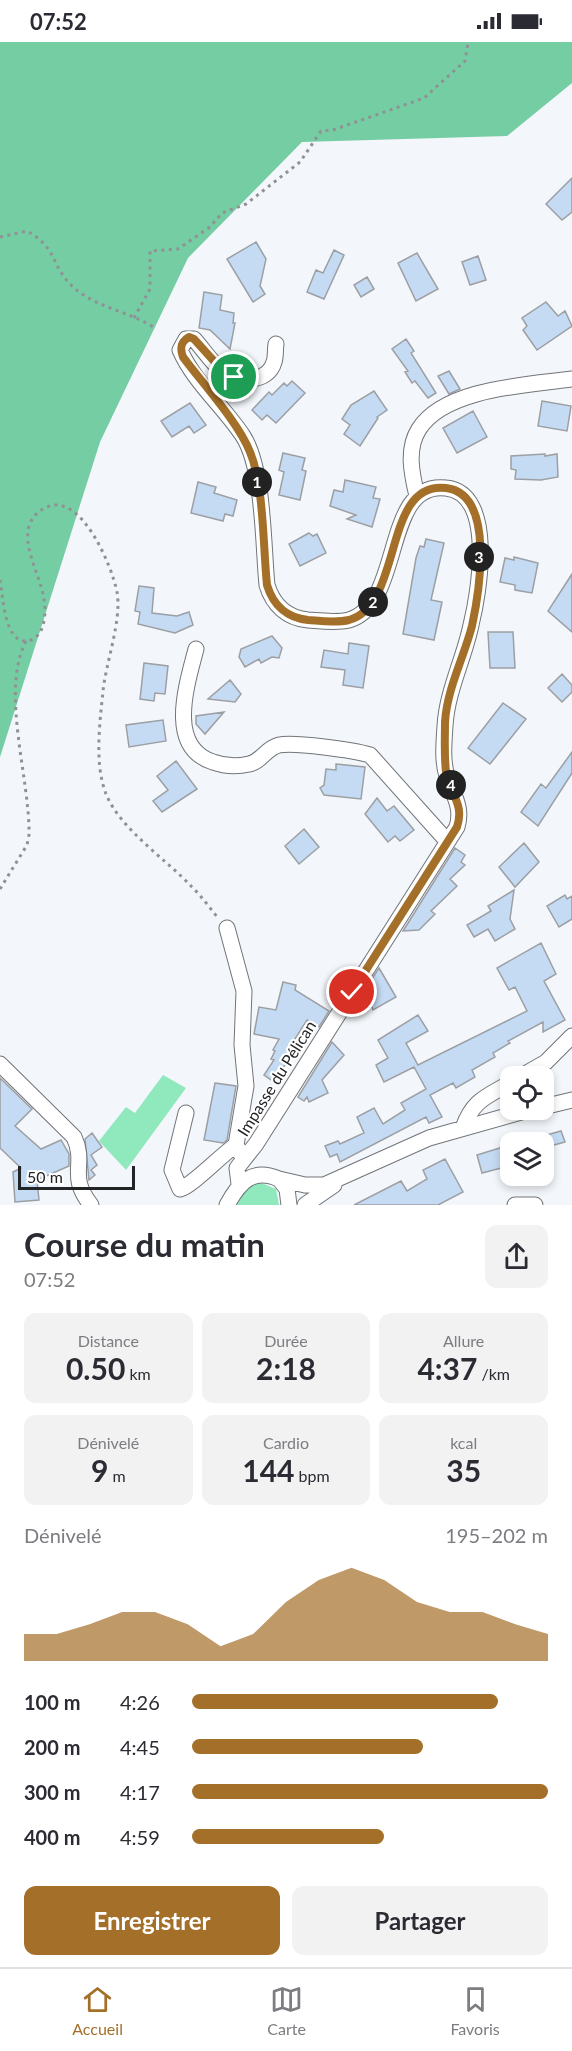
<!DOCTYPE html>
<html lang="fr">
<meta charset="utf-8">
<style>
:root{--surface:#fff;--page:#f2f2f3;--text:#2b2b33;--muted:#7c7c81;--line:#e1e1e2;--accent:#a47029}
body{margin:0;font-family:Lato,sans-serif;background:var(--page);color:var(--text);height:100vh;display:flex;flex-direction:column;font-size:22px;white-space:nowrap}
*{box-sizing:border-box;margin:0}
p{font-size:20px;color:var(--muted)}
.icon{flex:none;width:33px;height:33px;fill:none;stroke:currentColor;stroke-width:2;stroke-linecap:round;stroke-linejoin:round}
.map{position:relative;height:1163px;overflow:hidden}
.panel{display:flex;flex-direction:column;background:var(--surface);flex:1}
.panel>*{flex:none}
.controls{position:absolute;left:500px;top:1024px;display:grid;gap:12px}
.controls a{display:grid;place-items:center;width:54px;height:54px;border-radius:12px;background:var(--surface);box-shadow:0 3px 9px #0003;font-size:30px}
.scale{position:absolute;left:18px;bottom:15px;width:117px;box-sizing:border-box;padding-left:6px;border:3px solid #232425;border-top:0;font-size:16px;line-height:21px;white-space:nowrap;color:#232425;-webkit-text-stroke:4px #fff;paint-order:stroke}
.pin{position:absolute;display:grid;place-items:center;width:51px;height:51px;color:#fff;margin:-26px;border:3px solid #fff;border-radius:50%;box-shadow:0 2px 6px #0007}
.km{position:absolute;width:30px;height:30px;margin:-15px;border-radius:50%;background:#222;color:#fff;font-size:16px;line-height:30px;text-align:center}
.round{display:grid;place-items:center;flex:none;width:63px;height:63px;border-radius:12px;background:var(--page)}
.headline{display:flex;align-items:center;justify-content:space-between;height:102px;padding:0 24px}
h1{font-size:33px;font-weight:700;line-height:45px}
.figures{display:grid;grid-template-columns:repeat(3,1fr);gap:9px;height:102px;padding:6px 24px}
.figures div{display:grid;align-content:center;border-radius:12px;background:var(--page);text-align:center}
.figures b{font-size:30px;font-weight:700}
.figures small{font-size:16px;font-weight:400}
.figures p{font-size:16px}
.chart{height:168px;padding:12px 24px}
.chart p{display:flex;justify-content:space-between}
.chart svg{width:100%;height:108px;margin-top:6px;fill:var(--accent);opacity:.7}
.button{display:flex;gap:12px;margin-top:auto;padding:12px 24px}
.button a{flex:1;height:69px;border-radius:12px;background:var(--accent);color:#fff;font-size:24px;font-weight:700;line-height:69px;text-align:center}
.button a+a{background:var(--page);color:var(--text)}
ul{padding:0 24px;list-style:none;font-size:20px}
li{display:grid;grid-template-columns:96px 72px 1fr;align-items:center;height:45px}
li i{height:15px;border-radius:8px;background:var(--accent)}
.status{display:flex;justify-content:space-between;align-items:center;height:42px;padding:0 30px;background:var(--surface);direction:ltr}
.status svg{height:16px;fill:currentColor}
.tabs{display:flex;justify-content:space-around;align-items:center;height:84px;border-top:2px solid var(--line);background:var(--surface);font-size:16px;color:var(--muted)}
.tabs a{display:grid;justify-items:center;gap:3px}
.tabs .active{color:var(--accent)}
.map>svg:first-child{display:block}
</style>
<div class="status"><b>07:52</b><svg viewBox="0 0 49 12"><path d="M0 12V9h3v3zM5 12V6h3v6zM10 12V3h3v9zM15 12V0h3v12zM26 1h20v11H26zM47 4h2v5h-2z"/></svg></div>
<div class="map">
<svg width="572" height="1163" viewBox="0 0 572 1163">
<rect width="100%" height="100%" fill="#f3f6fa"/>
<!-- green -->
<path fill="#90e8bd" d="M163 1033 186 1046 126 1128 99 1099 126 1065 135 1071Z
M259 1140 276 1147 279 1163H236L248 1144Z"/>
<!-- forest -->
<path fill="#75cda3" d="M0 0H572V41L507 94 302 100 188 216 100 400 0 715Z"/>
<!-- building -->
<path fill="#c5dbf4" stroke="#9c9fa3" stroke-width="1.5" d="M572 136V170L562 178 546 162Z
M256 200 266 217 260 244 265 252 253 260 227 217Z
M334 208 344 213 324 257 307 250 316 228 323 231Z
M417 211 438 247 416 259 398 221Z
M478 214 486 238 470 243 462 220Z
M367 235 374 247 361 255 354 243Z
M204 250 222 253 220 268 234 271 233 281H235L230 307 210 288 199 286Z
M546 260 558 274 565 269 572 284 537 308 523 288 527 284 522 276Z
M406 297 414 309 411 311 436 351 428 356 415 339 412 341 405 330 408 329 392 307Z
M449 329 460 347 449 352 438 334Z
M292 339 305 351 276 381 267 373 262 378 252 368 269 350 272 353 284 341 287 344Z
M374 349 387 368 377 375 378 376 360 404 344 392 350 383 342 377 351 363Z
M542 359 571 364 567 389 538 384Z
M190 361 206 383 194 391 189 384 172 395 161 379Z
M473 369 487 395 457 411 443 386Z
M283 411 305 416 302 428 306 429 300 458 279 453 284 430 279 428Z
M545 412V414L557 412 558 435 541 438 515 437 516 428 511 427V414Z
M345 438 376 445 373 456 380 457 372 485 347 477 356 473 330 464 334 448 343 450Z
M198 440 216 445 214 451 237 458 233 474 225 472 223 479 191 471Z
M309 491 313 494 317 492 326 511 300 524 289 502Z
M426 497 444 501 431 558 442 560 434 598 403 592 416 516 420 504 424 505Z
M514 515 538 521 532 551 515 548V543L500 540 505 516 514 518Z
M572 532V590L548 569Z
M139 544 154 546 152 571 177 574 189 570 193 583 175 591 138 582 140 570 135 569Z
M488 590H513L515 626H490Z
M272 594 282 606 279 616 272 615 261 621 259 617 245 625 239 615 241 607Z
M349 601 369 604 363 646 343 643 345 628 321 625 324 608 348 612Z
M144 621 168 624 165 652 155 651 154 659 140 657Z
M562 632 572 643V650L562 660 548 646Z
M230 638 241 652 235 660 208 657Z
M503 661 526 677 490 722 468 706Z
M224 670 205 692 196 682V674Z
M163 678 166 699 129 705 126 683Z
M572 710V731L538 784 521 770 541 742 546 746Z
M176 719 197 747 162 770 153 759 168 748 157 734Z
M336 722 365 725 361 757 324 753 320 746 324 743 326 727 336 728Z
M377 756 387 769 394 764 414 788 400 799 395 794 388 800 365 772Z
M304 787 319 805 299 822 285 804Z
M524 801 539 820 515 845 499 825Z
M455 806 465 813 461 820 465 823 450 837 457 844 431 869 435 872 419 888 403 889Z
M514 848 510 877 515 887 495 899 488 887 474 895 467 883 491 869 488 864Z
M565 853 567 857 572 854V877L559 885 547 864Z
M541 901 556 932 544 939 565 978 543 990V980L508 999 510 1001 493 1011 495 1015 472 1028 475 1035 456 1046 453 1041 430 1053 442 1075 429 1081 426 1075 340 1120 337 1112 330 1115 325 1104 338 1099 340 1102 364 1091 357 1075 374 1066 383 1082 405 1068 401 1061 426 1047 414 1025 384 1040 376 1023 388 1016 378 998 418 973 428 989 406 1001 418 1023 527 969 515 945 509 948 497 926Z
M379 926 396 955 373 968 369 956 374 953 368 943Z
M283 940 296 943 295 948 329 969 319 985 307 978 293 1000 296 1002 294 1009 274 1040 264 1033 274 1018 271 1017 275 1009 273 1008 279 997 254 992 259 965 276 968Z
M332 1000 344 1013 322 1038 328 1051 309 1060 307 1055 304 1059 298 1055Z
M0 1036 32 1067 15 1084 41 1107 61 1098 69 1112V1124L37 1138 39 1158 15 1160 13 1130 21 1126 0 1106Z
M215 1041 236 1044 227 1098 223 1101 204 1098Z
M561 1089 565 1100 543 1106V1094Z
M92 1091 102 1105 91 1113 97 1123 91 1128 95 1133 89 1138 85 1097Z
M503 1105 509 1124 482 1131 477 1113Z
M445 1117 463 1150 438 1163H354L401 1139 407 1149 427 1137 423 1128Z"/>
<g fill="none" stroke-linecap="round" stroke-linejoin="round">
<defs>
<path id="minor" d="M417 454C412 433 406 407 419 387 445 346 528 343 572 337
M196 607C187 642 166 705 213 720 224 724 236 725 249 722 261 720 266 706 279 703 295 700 353 708 370 713L447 799
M227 886 244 949 242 1003 246 1044 236 1103
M0 1022 74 1095C87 1123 67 1133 91 1163
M520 1035 546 1020 572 994
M543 1065 572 1058
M186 1071 172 1128 180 1147C192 1144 221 1113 236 1103L241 1112
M463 1086C473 1058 486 1055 510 1041
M279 1137 305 1143H324L429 1096 528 1068
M239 1142 237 1126 256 1102 457 785C463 765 453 753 447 734 442 719 444 700 445 684 447 649 464 617 471 583 479 551 496 451 446 446 382 438 404 562 349 578 336 581 322 579 308 578 287 576 273 563 267 543 263 504 264 426 243 394 224 365 194 340 180 308L186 297H194C203 307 212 321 222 329 237 340 268 342 274 320 276 315 275 307 276 302
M227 1163C239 1141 252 1125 279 1137L287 1147 289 1163
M305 1163 334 1143
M515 1163H535"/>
</defs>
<!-- minor casing -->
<use href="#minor" stroke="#717478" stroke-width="17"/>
<!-- path -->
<path stroke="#8f9194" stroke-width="3" stroke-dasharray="3 4.5" stroke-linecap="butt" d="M0 195 27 189C57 206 51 222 70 242 93 266 131 269 156 287
M134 276 150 247V209L178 207 210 185 222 171 246 162 300 120 321 89 333 88 424 56 465 19 468 0
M0 538C3 553 4 600 26 599 34 599 40 592 42 586 55 549 21 517 29 484 32 475 38 469 47 465 81 450 112 524 117 550 122 578 106 620 103 649 100 680 94 721 106 752 120 787 167 818 192 845 202 855 210 866 218 876
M0 847 27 803 29 793C30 736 0 649 26 599"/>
<!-- minor -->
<use href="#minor" stroke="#fff" stroke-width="15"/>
</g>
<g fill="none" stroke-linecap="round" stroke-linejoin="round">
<defs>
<path id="route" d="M234 335 222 328 194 297 189 295C180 300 180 307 183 315 203 342 238 380 250 410 264 443 263 505 267 543 273 563 287 576 308 578 322 579 336 581 349 578 404 563 382 438 446 446 496 452 479 551 472 584 464 615 447 647 445 680 445 697 444 713 446 730 449 752 465 761 457 785L352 950"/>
</defs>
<!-- route casing -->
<use href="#route" stroke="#fff" stroke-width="12"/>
<!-- route -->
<use href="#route" stroke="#a47029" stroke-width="8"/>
</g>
<g text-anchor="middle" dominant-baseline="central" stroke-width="4.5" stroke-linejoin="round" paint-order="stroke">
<!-- street labels -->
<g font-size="16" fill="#232425" stroke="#fff">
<text transform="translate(276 1036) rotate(-58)">Impasse du Pélican</text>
</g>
</g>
</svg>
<div class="controls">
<a><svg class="icon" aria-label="locate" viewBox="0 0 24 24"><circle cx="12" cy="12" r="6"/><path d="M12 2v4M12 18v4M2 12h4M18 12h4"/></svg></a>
<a><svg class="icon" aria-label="layers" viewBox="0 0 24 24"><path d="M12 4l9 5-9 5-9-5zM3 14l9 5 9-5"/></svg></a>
</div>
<div class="scale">50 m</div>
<div class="pin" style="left:234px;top:335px;background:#1e9e55"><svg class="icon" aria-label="arrive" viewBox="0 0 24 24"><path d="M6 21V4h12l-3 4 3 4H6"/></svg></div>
<div class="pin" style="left:352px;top:950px;background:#d93025"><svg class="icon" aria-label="check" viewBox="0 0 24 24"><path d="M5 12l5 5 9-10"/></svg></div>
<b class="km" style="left:257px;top:440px">1</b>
<b class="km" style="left:373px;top:560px">2</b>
<b class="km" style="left:479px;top:515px">3</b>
<b class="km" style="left:451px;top:743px">4</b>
</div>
<section class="panel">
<div class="headline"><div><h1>Course du matin</h1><p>07:52</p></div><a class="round"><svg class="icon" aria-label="share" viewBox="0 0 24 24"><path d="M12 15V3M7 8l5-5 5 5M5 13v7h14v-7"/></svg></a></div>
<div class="figures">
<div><p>Distance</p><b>0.50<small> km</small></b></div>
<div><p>Durée</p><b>2:18</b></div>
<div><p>Allure</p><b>4:37<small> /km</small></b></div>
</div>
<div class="figures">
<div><p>Dénivelé</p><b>9<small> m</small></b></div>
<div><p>Cardio</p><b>144<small> bpm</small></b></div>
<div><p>kcal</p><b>35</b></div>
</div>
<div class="chart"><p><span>Dénivelé</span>195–202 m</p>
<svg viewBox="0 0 160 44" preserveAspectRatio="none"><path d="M0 44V33L10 33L20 29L30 24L40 24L50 29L60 38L70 33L80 20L90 11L100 6L110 11L120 20L130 24L140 24L150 29L160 33V44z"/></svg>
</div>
<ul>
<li><b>100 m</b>4:26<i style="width:86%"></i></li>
<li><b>200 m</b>4:45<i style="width:65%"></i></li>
<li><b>300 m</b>4:17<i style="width:100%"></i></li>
<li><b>400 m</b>4:59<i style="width:54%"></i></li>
</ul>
<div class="button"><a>Enregistrer</a><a>Partager</a></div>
</section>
<nav class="tabs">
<a class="active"><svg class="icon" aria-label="home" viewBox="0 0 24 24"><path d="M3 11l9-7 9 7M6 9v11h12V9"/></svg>Accueil</a>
<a><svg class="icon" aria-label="map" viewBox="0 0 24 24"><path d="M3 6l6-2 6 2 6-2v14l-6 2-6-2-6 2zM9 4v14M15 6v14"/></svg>Carte</a>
<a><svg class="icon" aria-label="saved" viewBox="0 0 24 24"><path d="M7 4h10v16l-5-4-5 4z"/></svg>Favoris</a>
</nav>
